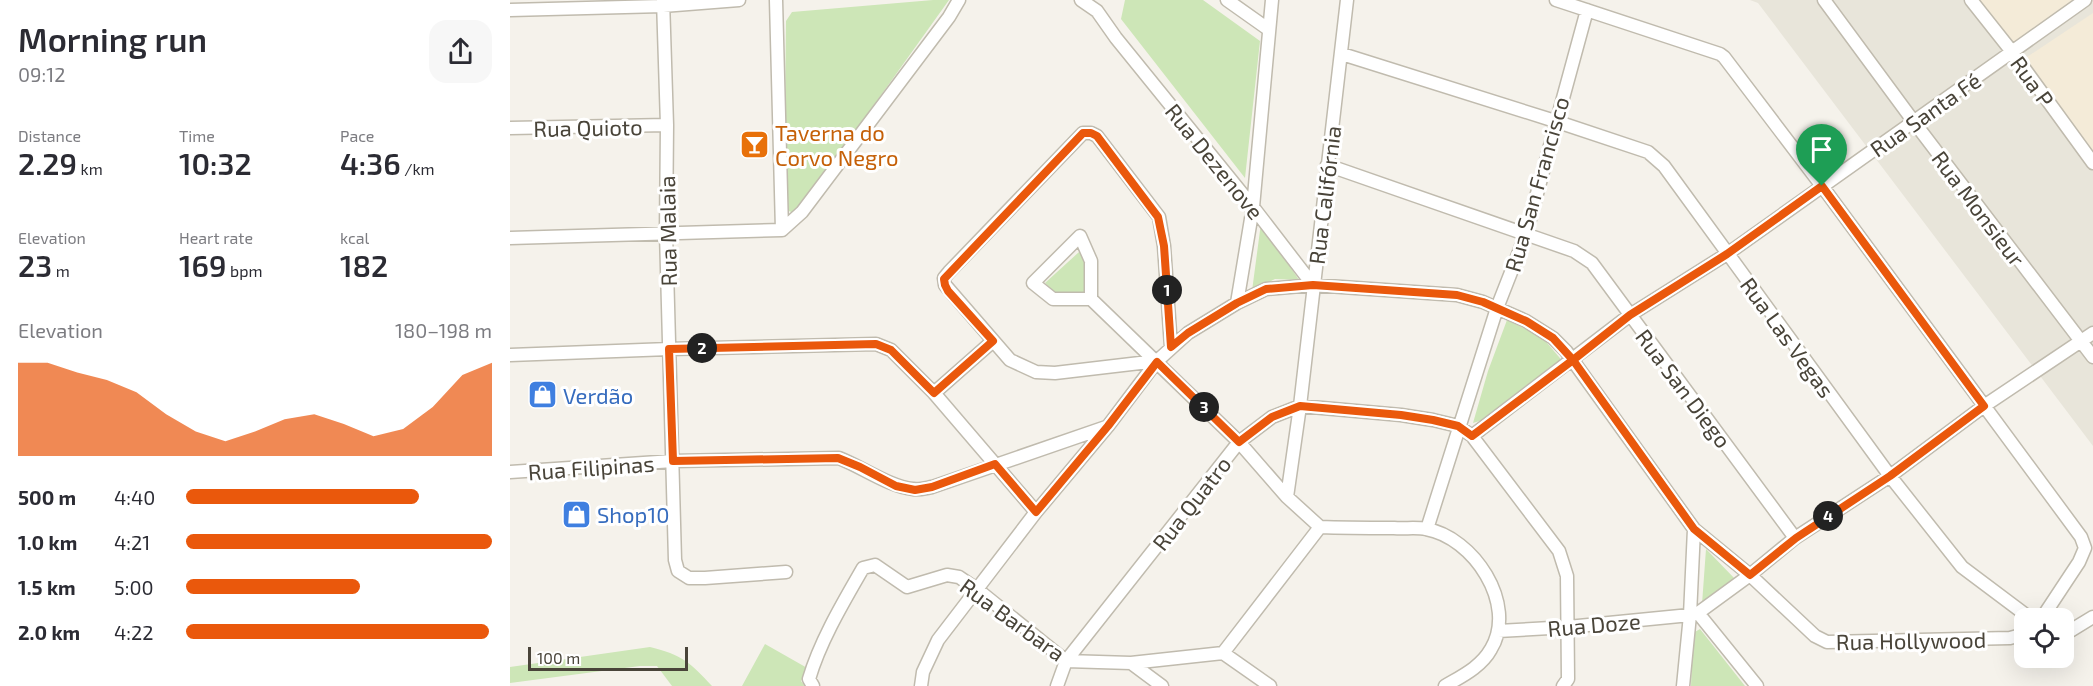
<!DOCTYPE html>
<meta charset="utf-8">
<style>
:root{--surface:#fff;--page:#f7f7f7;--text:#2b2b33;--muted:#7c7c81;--accent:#ea580c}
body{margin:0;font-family:"Exo 2",sans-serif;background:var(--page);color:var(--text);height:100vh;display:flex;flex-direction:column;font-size:22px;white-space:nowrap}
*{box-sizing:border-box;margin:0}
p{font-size:20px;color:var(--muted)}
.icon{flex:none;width:33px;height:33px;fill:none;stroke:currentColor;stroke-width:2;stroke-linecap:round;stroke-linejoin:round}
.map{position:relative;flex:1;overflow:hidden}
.sheet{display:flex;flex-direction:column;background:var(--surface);width:510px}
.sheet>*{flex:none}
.tools{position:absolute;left:1504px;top:608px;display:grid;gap:12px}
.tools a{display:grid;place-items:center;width:60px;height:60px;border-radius:12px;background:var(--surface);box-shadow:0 6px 24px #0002;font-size:30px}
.scale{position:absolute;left:18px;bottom:15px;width:160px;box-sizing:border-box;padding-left:6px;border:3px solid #494439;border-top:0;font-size:16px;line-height:21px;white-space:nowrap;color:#494439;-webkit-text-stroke:4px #fff;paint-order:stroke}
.pin{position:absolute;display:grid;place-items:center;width:51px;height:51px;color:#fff;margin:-62px -26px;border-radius:50% 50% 50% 0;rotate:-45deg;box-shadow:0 0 6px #0007}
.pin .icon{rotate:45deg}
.km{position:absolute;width:30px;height:30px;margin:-15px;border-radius:50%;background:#222;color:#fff;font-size:16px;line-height:30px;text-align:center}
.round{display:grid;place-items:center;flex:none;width:63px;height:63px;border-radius:18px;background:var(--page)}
.headline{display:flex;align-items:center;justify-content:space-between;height:102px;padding:0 18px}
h1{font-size:33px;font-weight:600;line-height:45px}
.stats{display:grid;grid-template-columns:repeat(3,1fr);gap:9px;height:102px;padding:6px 18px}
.stats div{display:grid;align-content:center}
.stats b{font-size:30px;font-weight:600}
.stats small{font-size:16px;font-weight:400}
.stats p{font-size:16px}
.chart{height:168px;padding:12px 18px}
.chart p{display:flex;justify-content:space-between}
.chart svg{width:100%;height:108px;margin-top:6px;fill:var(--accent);opacity:.7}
ul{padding:0 18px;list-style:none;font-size:20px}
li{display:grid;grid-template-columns:96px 72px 1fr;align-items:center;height:45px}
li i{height:15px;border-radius:8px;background:var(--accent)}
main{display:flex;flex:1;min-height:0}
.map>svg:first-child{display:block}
</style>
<main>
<section class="sheet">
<div class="headline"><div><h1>Morning run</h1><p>09:12</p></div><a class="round"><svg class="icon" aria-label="share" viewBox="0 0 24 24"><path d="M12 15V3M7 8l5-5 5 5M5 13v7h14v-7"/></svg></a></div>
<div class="stats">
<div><p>Distance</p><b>2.29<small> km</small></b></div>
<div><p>Time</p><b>10:32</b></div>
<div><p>Pace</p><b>4:36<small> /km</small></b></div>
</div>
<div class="stats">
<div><p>Elevation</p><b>23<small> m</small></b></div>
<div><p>Heart rate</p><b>169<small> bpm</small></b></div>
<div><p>kcal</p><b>182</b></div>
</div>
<div class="chart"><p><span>Elevation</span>180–198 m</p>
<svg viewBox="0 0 160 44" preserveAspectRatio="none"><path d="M0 44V6L10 6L20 10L30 13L40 18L50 27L60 34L70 38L80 34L90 29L100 27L110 31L120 36L130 33L140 24L150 11L160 6V44z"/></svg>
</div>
<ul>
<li><b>500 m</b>4:40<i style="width:76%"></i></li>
<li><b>1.0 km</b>4:21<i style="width:100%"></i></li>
<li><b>1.5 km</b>5:00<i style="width:57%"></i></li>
<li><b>2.0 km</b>4:22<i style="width:99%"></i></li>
</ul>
</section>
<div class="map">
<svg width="1583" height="686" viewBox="0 0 1583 686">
<rect width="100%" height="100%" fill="#f5f2eb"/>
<!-- residential -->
<path fill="#e8e5da" d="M1240 0H1583V446L1248 3Z"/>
<!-- commercial -->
<path fill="#f4ebd8" d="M1470 0H1568L1504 45Z
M1583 13V153L1514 59Z"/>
<!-- green -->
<path fill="#cde6b7" d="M423 0H439L286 214 274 209 276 21 282 12Z
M615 0H693L750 41 735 178 611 19Z
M751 223 789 280 765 279 742 291Z
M569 252 576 263 575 295 548 296 535 283Z
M997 320 1032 337 1055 364 979 418 963 423 978 371Z
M1196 549 1227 581 1192 604Z
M1190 629 1235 686H1181L1183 633Z
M255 644 299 669 291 681 295 686H232Z
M140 647C172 655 180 662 202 686H162L147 666H130L0 683V667Z"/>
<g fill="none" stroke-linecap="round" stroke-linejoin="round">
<defs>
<path id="street" d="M153 0 157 125 156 233 165 560 168 571 179 578H195L276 572
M266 0 272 230
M571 0 587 11 606 38 743 207 803 285
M717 0 758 29
M1046 0 1210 54 1214 57 1312 186 1571 537 1575 548 1569 562 1532 618
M1314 0 1404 122 1583 357
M1461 0 1503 53 1583 163
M0 10 153 6 229 0
M832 54 1045 121 1138 152 1154 166 1380 476 1452 567 1520 618
M0 128 157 125
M817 165 1064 251 1082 263 1285 538
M272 230 292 212 439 17 449 0
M0 238 272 230
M581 299V261L570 236 523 283 543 299H581L729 442 777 497 810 527
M727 303 743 207 762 0
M0 355 159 349 366 344 381 350 424 393 526 512
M647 361 545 373 526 372 500 360 435 285 434 278 439 272 573 133H581L587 136 649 217 654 246 661 347
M424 393 483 341
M962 436 1120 315 1217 254 1575 0
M0 472 163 461 329 458C352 467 380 487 403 489 409 490 416 488 422 487L596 427
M777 497 790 406 837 0
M810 527C835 528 859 528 884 528 894 529 906 527 916 529 963 537 1008 604 981 649 971 667 952 676 935 686
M917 529 987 308 1016 234 1077 10
M1184 529 1240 575 1305 636 1317 642 1500 638 1515 634
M1188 613 1240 575 1285 538 1380 476 1474 406 1583 333
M988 631 1058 627 1180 615 1188 613 1247 686
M1554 631H1560L1583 617
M621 663 652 686
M303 686 299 679C310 641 334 601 353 568L365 565 397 587 437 575 449 577 468 590 556 661 621 663 713 653
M411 686 413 672 428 640 526 512 598 426 647 361 678 333 727 303 756 289 803 285 947 295 973 302 1016 321 1043 338 1056 351 1184 529 1180 615 1173 686
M547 686 556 661 729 442 762 417 790 406 891 415 923 420 948 426 962 436 1049 551 1057 576 1058 679 1053 686
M760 686 713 653 810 527"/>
</defs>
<!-- street casing -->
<use href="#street" stroke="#c0bbae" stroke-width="15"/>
<!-- street -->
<use href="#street" stroke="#fff" stroke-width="12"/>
</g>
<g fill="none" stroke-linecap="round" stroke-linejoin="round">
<defs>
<path id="route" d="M1312 186 1217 254 1120 315 1063 360 1043 338 1016 321 973 302 947 295 803 285 756 289 727 303 678 333 661 347 654 246 648 217 587 136 581 133H573L434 279 435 285 438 291 483 341 424 393 381 350 366 344 159 349 163 461 328 458 350 467 386 486 405 490 422 487 485 464 526 512 598 426 647 362 729 442 762 417 790 406 891 415 923 420 948 426 962 436 1063 360 1184 529 1240 575 1286 538 1380 476 1474 406 1312 186"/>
</defs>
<!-- route casing -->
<use href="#route" stroke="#fff" stroke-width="12"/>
<!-- route -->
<use href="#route" stroke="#ea580c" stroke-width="8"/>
</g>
<!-- icons -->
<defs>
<symbol id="bar-square" viewBox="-11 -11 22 22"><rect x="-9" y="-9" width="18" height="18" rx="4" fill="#e8710a" stroke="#fff"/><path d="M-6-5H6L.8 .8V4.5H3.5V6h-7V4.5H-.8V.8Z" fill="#fff"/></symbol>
<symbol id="shop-square" viewBox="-11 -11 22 22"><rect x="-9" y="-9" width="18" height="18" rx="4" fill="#3f7fe0" stroke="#fff"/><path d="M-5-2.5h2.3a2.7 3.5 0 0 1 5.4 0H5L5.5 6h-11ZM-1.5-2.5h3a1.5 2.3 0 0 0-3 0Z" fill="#fff"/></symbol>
</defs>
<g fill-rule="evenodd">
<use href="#bar-square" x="228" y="128" width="33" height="33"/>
<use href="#shop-square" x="16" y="378" width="33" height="33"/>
<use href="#shop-square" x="50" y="498" width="33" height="33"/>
</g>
<g text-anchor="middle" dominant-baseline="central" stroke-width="6" stroke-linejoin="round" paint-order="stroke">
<!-- street labels -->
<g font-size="22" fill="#494439" stroke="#fff">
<text transform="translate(1523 81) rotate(54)">Rua P</text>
<text transform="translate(1415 114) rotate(-35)">Rua Santa Fé</text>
<text transform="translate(78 127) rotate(-1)">Rua Quioto</text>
<text transform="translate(705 161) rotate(51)">Rua Dezenove</text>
<text transform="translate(1026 184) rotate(-74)">Rua San Francisco</text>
<text transform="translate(814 195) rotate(-83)">Rua Califórnia</text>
<text transform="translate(1469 208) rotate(53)">Rua Monsieur</text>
<text transform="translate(157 231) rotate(-91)">Rua Malaia</text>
<text transform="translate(1278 337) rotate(54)">Rua Las Vegas</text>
<text transform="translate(1174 388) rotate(53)">Rua San Diego</text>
<text transform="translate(81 467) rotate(-4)">Rua Filipinas</text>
<text transform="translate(681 503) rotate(-52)">Rua Quatro</text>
<text transform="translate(503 619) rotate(36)">Rua Barbara</text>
<text transform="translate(1084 624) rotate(-5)">Rua Doze</text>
<text transform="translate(1401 640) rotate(-1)">Rua Hollywood</text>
</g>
<!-- food labels -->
<g font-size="22" fill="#c56008" stroke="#fff" text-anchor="start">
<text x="265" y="132">Taverna do<tspan x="265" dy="25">Corvo Negro</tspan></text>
</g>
<!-- shop labels -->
<g font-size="22" fill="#366cbe" stroke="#fff" text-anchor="start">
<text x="53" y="395">Verdão</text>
<text x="87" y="514">Shop10</text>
</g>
</g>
</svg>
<div class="tools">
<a><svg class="icon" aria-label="locate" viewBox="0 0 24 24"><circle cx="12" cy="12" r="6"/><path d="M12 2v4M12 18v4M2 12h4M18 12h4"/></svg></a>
</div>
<div class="scale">100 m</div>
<div class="pin" style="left:1312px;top:186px;background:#1e9e55"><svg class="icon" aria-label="arrive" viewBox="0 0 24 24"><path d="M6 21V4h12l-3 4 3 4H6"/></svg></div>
<b class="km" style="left:657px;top:290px">1</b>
<b class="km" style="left:192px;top:348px">2</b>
<b class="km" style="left:694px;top:407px">3</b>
<b class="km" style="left:1318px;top:516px">4</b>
</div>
</main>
